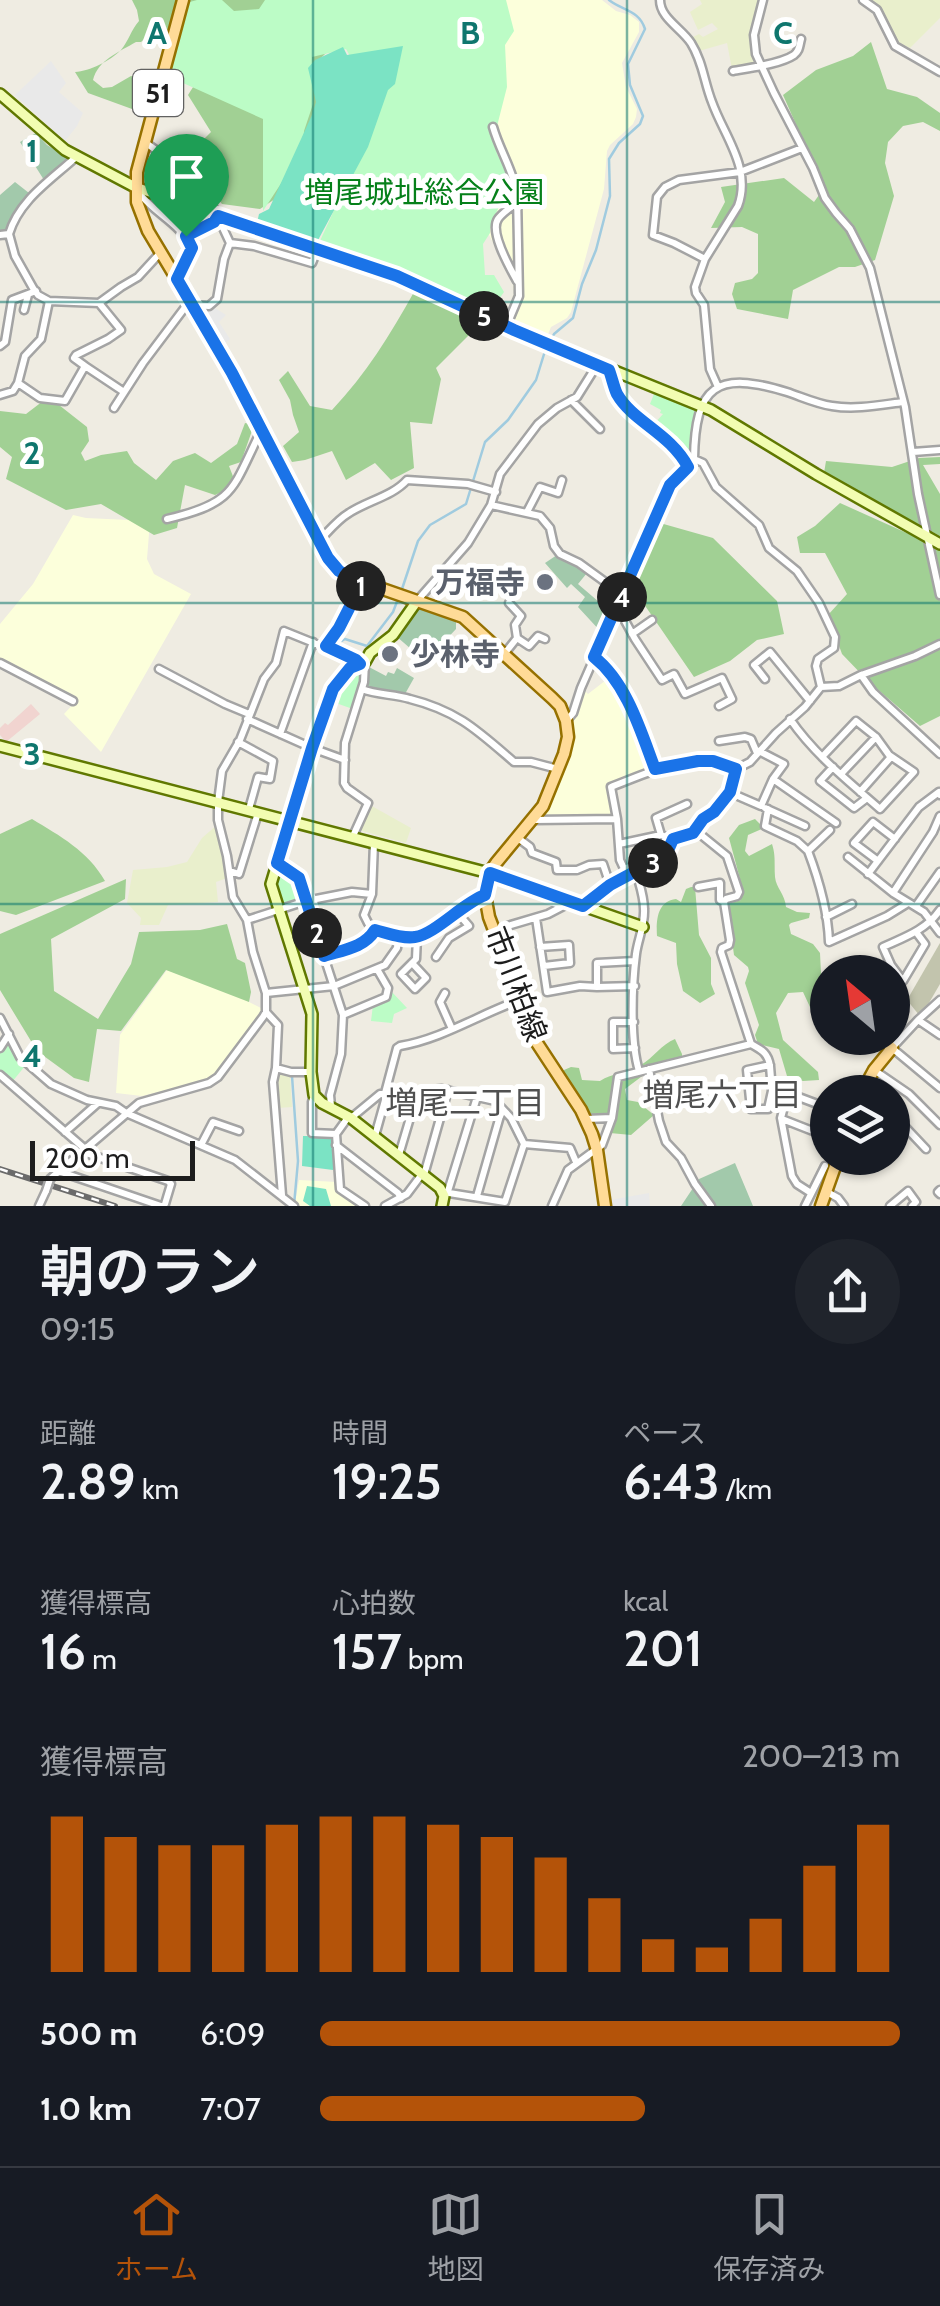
<!DOCTYPE html>
<html lang="ja">
<meta charset="utf-8">
<style>
:root{--surface:#171b24;--page:#20242c;--text:#f1f3f6;--muted:#9ea1a6;--line:#363941;--accent:#b45309}
body{margin:0;font-family:Cabin,"Noto Sans JP",sans-serif;background:var(--page);color:var(--text);height:100vh;display:flex;flex-direction:column;font-size:38px;white-space:nowrap}
*{box-sizing:border-box;margin:0}
p{font-size:32px;color:var(--muted)}
.icon{flex:none;width:55px;height:55px;fill:none;stroke:currentColor;stroke-width:2;stroke-linecap:round;stroke-linejoin:round}
.map{position:relative;height:1206px;overflow:hidden}
.side{display:flex;flex-direction:column;background:var(--surface);flex:1}
.side>*{flex:none}
.needle{width:65px;rotate:331deg}
.tools{position:absolute;left:810px;top:955px;display:grid;gap:20px}
.tools a{display:grid;place-items:center;width:100px;height:100px;border-radius:50%;background:var(--surface);box-shadow:0 2px 8px #0004;font-size:50px}
.scale{position:absolute;left:30px;bottom:25px;width:165px;box-sizing:border-box;padding-left:10px;border:5px solid #1d1d1d;border-top:0;font-size:28px;line-height:35px;white-space:nowrap;color:#1d1d1d;-webkit-text-stroke:8px #fff;paint-order:stroke}
.pin{position:absolute;display:grid;place-items:center;width:85px;height:85px;color:#fff;margin:-102px -42px;border-radius:50% 50% 50% 0;rotate:-45deg;box-shadow:0 0 10px #0007}
.pin .icon{rotate:45deg}
.km{position:absolute;width:50px;height:50px;margin:-25px;border-radius:50%;background:#222;color:#fff;font-size:28px;line-height:50px;text-align:center}
.round{display:grid;place-items:center;flex:none;width:105px;height:105px;border-radius:52px;background:var(--page)}
.headline{display:flex;align-items:center;justify-content:space-between;height:170px;padding:0 40px}
h1{font-size:55px;font-weight:600;line-height:75px}
.figures{display:grid;grid-template-columns:repeat(3,1fr);gap:15px;height:170px;padding:10px 40px}
.figures div{display:grid;align-content:center}
.figures b{font-size:50px;font-weight:600}
.figures small{font-size:28px;font-weight:400}
.figures p{font-size:28px}
.chart{height:280px;padding:20px 40px}
.chart p{display:flex;justify-content:space-between}
.chart svg{width:100%;height:180px;margin-top:10px;stroke:var(--accent);stroke-width:6}
ul{padding:0 40px;list-style:none;font-size:32px}
li{display:grid;grid-template-columns:160px 120px 1fr;align-items:center;height:75px}
li i{height:25px;border-radius:12px;background:var(--accent)}
.menu{display:flex;justify-content:space-around;align-items:center;height:140px;border-top:2px solid var(--line);background:var(--surface);font-size:28px;color:var(--muted)}
.menu a{display:grid;justify-items:center;gap:5px}
.menu .current{color:var(--accent)}
.map>svg:first-child{display:block}
</style>
<div class="map">
<svg width="940" height="1206" viewBox="0 0 940 1206">
<rect width="100%" height="100%" fill="#efece2"/>
<!-- commercial -->
<path fill="#f1d4d0" d="M31 704 40 714 6 742 0 735V728L5 723 8 725Z"/>
<!-- education -->
<path fill="#fcffdb" d="M502 0H602L616 11 630 15 639 22V32L622 63 626 87 637 109 636 117 633 124 610 145 607 151 604 189 571 312 567 318 551 327 547 337 503 318 508 312 514 293 512 279 488 233 504 171 493 137Z
M73 515 86 518 150 521 147 559 154 574 191 594 101 752 64 714 77 700 0 659V624L33 584Z
M610 677 634 723 651 764 649 771 609 786 613 814 610 816 544 818 569 756 573 735 572 723 576 717 584 690 588 694Z
M167 970 239 997 263 1009 261 1016 237 1044 217 1074 207 1080 142 1096 116 1093 120 1035Z
M299 1180 337 1182 358 1204 357 1206H299L295 1203Z"/>
<!-- construction -->
<path fill="#c2c4ad" d="M940 943V984L926 1008 919 1015 907 1000Z"/>
<!-- farmland -->
<path fill="#e9efcc" d="M700 0H759L752 39 758 65 732 69 727 43 699 51 691 38 699 34 703 37 718 29 712 23 698 30 690 12 702 4Z
M867 0H940V18L910 48 897 42 880 10Z
M370 805 411 828 406 843 359 830Z
M217 825 227 878 216 882 218 902 168 905 159 925H140L141 918 127 903 133 870 167 867 187 862 202 838Z
M277 1071 290 1074 292 1107 277 1108 275 1082Z"/>
<!-- forest -->
<path fill="#a1d094" d="M132 0H302L326 53 318 61 319 102 284 193 260 209 222 204C209 190 199 172 186 157L211 132 188 95 202 73C189 55 177 36 156 28L141 42H136C119 52 98 60 93 80L103 88 112 87 131 76 155 81 143 113 88 93 75 72C90 71 110 61 121 50 128 42 131 30 139 21L137 10Z
M871 42 887 89 917 97 940 113V131L923 122 903 126 888 142 885 163 894 196 875 260 855 267H839L793 290 788 319 737 309 732 294 735 283 752 279 758 273V234L742 227 711 228 725 202 721 187 784 178 814 202 824 188 783 95 816 70 853 56Z
M414 292 479 325 436 368 441 379 432 424 410 422 414 468 391 480 375 463 346 480 332 451 305 460 292 462 283 446 299 432 293 415 290 400 279 380 288 371 310 406 332 410C366 374 390 335 414 292Z
M43 401 59 405 87 427 89 441 81 453 85 461 101 455 127 451 134 463 156 480 173 461 195 453 211 463 237 444 245 423 254 425 241 462 229 466 234 479 228 489 215 495 185 485 177 528 154 535 101 504 66 510 6 479 12 457 0 447V411L26 414Z
M940 457V464L923 465 940 494V536L824 473 826 461 892 467 919 458Z
M840 503 940 548V716L920 726 868 681 842 654 828 615 847 594 825 553H800L797 537 815 526Z
M660 523 713 538 777 601 784 634 757 640 730 661 694 677 637 594 612 580 642 559Z
M32 819C60 836 88 851 105 881L16 915 0 911V834Z
M755 819 764 828 748 835 745 851 749 856 772 844C776 856 774 865 775 877 776 888 785 894 786 907L797 912 810 913 809 918 791 923 789 925 791 934 813 944 820 953 822 994 827 1002V1033L817 1022 803 992 788 993 776 1013 783 1040 818 1072 819 1080 803 1081 787 1076 779 1049 758 1044 755 1035 759 1025 745 983 749 971 748 967 734 955 727 904 741 900 740 879 729 838 739 825Z
M126 879 125 899 51 939 54 991 98 1019 131 964 139 932 200 930 227 924 237 959 245 963 251 992 249 1002 166 970 121 1031 97 1029 89 1082 74 1078 37 1051 0 990V934Z
M691 887H695L699 935 711 958V984L715 994 700 1003 683 991 677 964 676 943 657 936C656 921 657 901 676 899L681 902 686 889Z
M675 1039 682 1054V1065L645 1074 625 1089 627 1100 638 1102 654 1115 631 1135 610 1133 603 1122 591 1116 564 1078V1070L571 1067 579 1068 582 1080 600 1081C612 1073 628 1073 641 1065 653 1058 662 1044 675 1039Z"/>
<!-- cemetery -->
<path fill="#a2c9ab" d="M36 133 47 145 69 158 44 180 20 142Z
M15 182 29 193 16 209 5 230 0 231V195Z
M557 555 576 564 587 573 578 584 606 608 608 606 615 608 602 633 578 607 585 597 571 584 567 588 545 563Z
M421 606 456 619V629L442 644 419 656 396 636 415 609Z
M369 667 386 676 388 672 394 674 397 668 414 678 405 694 366 688Z
M735 1163 753 1206H681L699 1179Z"/>
<!-- park -->
<path fill="#bcfcc6" d="M197 0H222L234 11 259 9 265 0H506L514 31 505 45 507 87 495 134 497 154 506 171C503 181 503 189 501 199 499 212 490 220 490 233L483 244 485 275H494L504 292 490 312 387 265 319 243 370 132 351 58 346 49 312 57 313 104 304 131 303 150 263 211V119L163 74 186 3Z
M654 394 699 408 693 424 691 458 688 462 682 451 654 424 663 414 660 413 661 410 650 404Z
M359 667 362 682 353 707 350 708 333 702 332 699C338 687 347 674 359 667Z
M281 868 297 881 302 900 281 905 274 885 279 869Z
M390 990 407 1008 394 1014 392 1023 371 1021 373 1005Z
M5 1044H10L25 1066 12 1082 0 1072V1052Z"/>
<!-- pitch -->
<path fill="#7be3c4" d="M403 46 395 84 388 90 368 147 317 242 257 223 259 214 269 209 312 115 316 102 308 68 315 60 343 47 347 55Z
M303 1136H333V1170L302 1166Z
M307 1186 326 1189 331 1206H310L303 1201Z"/>
<!-- parking -->
<path fill="#e9e9e9" d="M51 61 66 83 59 92 83 113 77 126 65 141 15 95Z
M215 308 226 315 219 322 230 339 222 346 201 311Z
M649 1193 650 1206H612L610 1200Z"/>
<g fill="none" stroke-linecap="round" stroke-linejoin="round">
<!-- stream -->
<path stroke="#a0cbdf" stroke-width="2.5" d="M401 592 418 541 430 525 466 504 485 442 508 420 536 380 545 351 554 334 573 318 582 284 596 250 610 196 609 159 619 143 640 124 643 116 630 85 628 64 645 29C639 10 623 11 609 0
M333 646 345 639 367 646 393 612 398 599
M292 1076 298 1161 294 1205"/>
<defs>
<path id="street" d="M660 0C660 18 681 28 691 43 703 62 704 82 712 102 724 136 752 168 738 206L705 259 695 287 696 293 704 305 710 369 718 387
M763 0 754 35 756 54 774 93 813 168 825 198 836 213 850 229 870 268 905 407 918 494 940 595
M863 0 877 10 895 46 940 72
M733 71C749 68 781 64 794 55 800 50 799 46 801 39
M493 127C499 149 514 172 517 194L519 296 506 327
M146 143 202 183 230 243 224 259 217 299 209 306 192 305
M139 193C155 214 180 223 192 248L177 279
M516 202C511 208 502 213 498 219 489 232 510 268 517 281
M9 234 15 256 33 288 38 295 49 301 99 303 121 287 138 277 161 252
M0 235 9 234C19 200 51 180 76 157
M186 236 214 222 218 216
M230 243 254 246 312 263 318 248
M705 259 674 243 653 235 657 197 665 187 679 180 740 172 802 148
M24 310 28 295
M0 346 5 342 12 300 36 291
M85 366 74 358 76 355 108 339 121 330 99 303
M609 370 617 394 631 409 667 439 681 454 688 467
M18 383 40 398 65 401 85 366 124 392
M0 395 13 391 18 383 25 356 41 339 49 301
M571 400 600 429
M114 408 143 363 189 302
M913 452 940 450
M694 459 703 463 716 487 759 525 769 548 797 571 819 603 835 637 834 648 818 659 816 666 821 687 805 707 776 733 750 762 736 769
M491 505 540 516 550 528 554 546 560 554 579 563 623 595
M527 512 540 487 558 493 562 480
M167 519C236 503 232 489 261 431
M318 542C328 532 337 520 349 513 367 501 393 496 407 480L468 484 496 492
M417 601 468 543 491 505 500 474 538 424 557 408 577 397 597 365
M618 608 635 639 662 680 674 674 685 694 722 678 732 699 719 706
M632 634 652 620
M517 638 529 646 538 636 545 639
M326 646 339 628 362 583
M505 653 517 638 515 625 521 616 509 603
M594 657C627 683 641 731 655 769
M0 663 73 701
M159 669 225 704 249 714
M861 675 873 692 940 754
M765 679 754 665 770 652 810 701
M821 687 839 686 861 675 915 656 940 644
M362 689C377 695 394 694 410 699 458 711 478 731 514 762H531L558 769
M247 719 312 748 345 760
M790 719C814 754 848 781 880 809L914 772 889 755 876 737 856 721 822 757
M567 720 573 713 581 688 670 485 694 459C695 386 716 370 787 392 802 397 817 404 832 406 855 410 880 405 903 402
M280 734 313 642
M719 741 745 737 751 739 757 753
M238 742 273 761 270 779 258 777 249 809
M833 767 820 781 854 808 867 798
M841 774 876 737
M773 779 836 823
M860 792 891 757
M731 793 761 806 773 779 784 764 759 751
M765 808 805 826
M768 809 765 826 797 841 808 851
M617 819 620 860 627 875
M534 820 617 819 611 787C637 777 685 755 713 761 720 762 728 767 736 769L730 792 714 812 703 819 693 833 673 839 666 855 607 887 583 906
M695 830 727 856 739 892 737 896 726 899 724 902 730 940 729 945 722 948 721 952 751 1044C762 1050 768 1053 770 1066L772 1091 768 1109H751L747 1070 770 1065
M830 830 808 851C819 880 828 911 829 942L887 916 908 903
M661 835 656 818 687 804
M353 836 368 803 347 788 344 783 345 743 364 682 365 662
M518 838 530 847 532 853 556 862 557 870H577L589 865 603 864 610 885
M619 844 661 835 673 839
M848 857 893 893 924 912 940 933
M878 861 854 843 873 822 895 839
M278 863 299 878 306 901 352 892 372 894 374 843
M230 871 239 874 258 813
M636 871C639 883 644 896 644 909 645 925 638 939 636 954 632 985 630 1042 639 1071
M868 874 919 807 939 792 940 795
M698 887 720 883V900L724 902
M893 893 933 832 940 816
M372 894 364 915 368 923 375 930
M916 906 940 872
M826 917 852 904
M536 918 547 992 580 986 597 987
M247 920 306 901 343 1015 341 1054 330 1095 331 1106
M494 930 548 914 571 902
M916 932 925 944 903 981 891 965 883 947C905 937 926 930 940 910
M540 947 569 945 570 963 544 966
M324 956C343 950 364 947 375 930L417 937 463 907 485 895
M436 957 449 938 469 926 456 911
M412 963 426 978 415 989 401 974 416 959 417 937
M635 986 597 987V963L635 961
M266 993 334 986 385 965 397 948 398 935
M445 993 440 1002 452 1029
M266 1012 278 1025 276 1068 291 1072H311
M343 1015 386 997 388 988 377 969
M0 1018 20 1057 51 1084 87 1100 116 1106 126 1113 235 1160 294 1206
M918 1020 940 1000
M634 1022H613V1049L635 1048
M940 1035 918 1020 892 1048 940 1088
M0 1048 9 1034
M276 1068 273 1082 282 1195
M649 1069 659 1121 666 1142 681 1158 695 1184 711 1206
M874 1070 909 1094 940 1125
M0 1075 85 1149
M385 1093 397 1048 400 1046C442 1039 480 1014 520 1000
M314 1095 312 1102V1133L336 1134
M892 1113 926 1149
M349 1116 336 1134 340 1189 365 1206
M351 1118 380 1094 442 1089 495 1101 511 1118 524 1144 505 1202 443 1192
M586 1119 612 1118 618 1077 751 1044
M782 1119 828 1137
M65 1132 98 1103
M375 1136 387 1093
M524 1144 570 1148 576 1162
M201 1145 213 1122 239 1131
M336 1145 398 1193 401 1198
M83 1152 168 1181 171 1184 165 1204 162 1206
M399 1155 418 1091
M58 1171 161 1206
M424 1175 448 1090
M50 1179 139 1103 209 1083 218 1077 263 1017 266 1012V993L253 952 247 920 233 897 227 856 218 820V802L222 771 240 740 264 679 276 663 284 631 356 660 359 664
M940 1190 938 1192 940 1194
M448 1191 477 1097
M827 1192 838 1198 844 1206
M811 1193 797 1184 792 1176 781 1118 785 1103 796 1096 828 1108
M477 1196 502 1109
M39 1206 46 1191
M385 1206 407 1194 422 1174
M552 1206 568 1170 602 1145 612 1118
M805 1206 825 1166
M890 1206 908 1191 916 1202 912 1206"/>
<path id="secondary" d="M0 94 65 150 135 187 397 276 506 327 711 410 816 474 940 544
M417 601 393 635 370 653 365 662 350 668 333 689 312 748 271 884 312 1014 311 1072 314 1095 322 1103 351 1118 440 1188 444 1196 442 1206
M0 746 489 873 643 927
M826 997 828 998
M879 1038 892 1048"/>
<path id="primary" d="M183 0 137 172V202L148 231 233 373 322 549 332 564 351 578 463 617 552 698 560 706 566 721 568 737 564 754 543 806 496 863 489 873 485 895 489 917 537 1043 581 1110 592 1134 597 1150 605 1206
M862 1092 874 1070 892 1048
M821 1206 838 1158"/>
</defs>
<!-- street casing -->
<use href="#street" stroke="#a4a4a4" stroke-width="11"/>
<!-- secondary casing -->
<use href="#secondary" stroke="#607800" stroke-width="14"/>
<!-- primary casing -->
<use href="#primary" stroke="#967100" stroke-width="15"/>
<!-- street -->
<use href="#street" stroke="#fff" stroke-width="6"/>
<!-- secondary -->
<use href="#secondary" stroke="#f2fdb2" stroke-width="9"/>
<!-- primary -->
<use href="#primary" stroke="#ffdb97" stroke-width="10"/>
<defs>
<path id="rail" d="M0 1169 115 1206"/>
</defs>
<!-- rail casing -->
<use href="#rail" stroke="#6b6b6b" stroke-width="6"/>
<!-- rail -->
<use href="#rail" stroke="#fff" stroke-width="2.5" stroke-dasharray="8" stroke-linecap="butt"/>
<defs>
<path id="street-bridge" d="M46 1191 50 1179"/>
</defs>
<!-- street-bridge casing -->
<use href="#street-bridge" stroke="#a4a4a4" stroke-width="11" stroke-linecap="butt"/>
<!-- street-bridge -->
<use href="#street-bridge" stroke="#fff" stroke-width="6"/>
</g>
<g fill="none" stroke-linecap="round" stroke-linejoin="round">
<defs>
<path id="route" d="M218 216 397 276 514 330 609 370C612 378 614 388 617 394 633 422 670 433 688 467L670 485 594 657C627 683 641 732 655 769L698 761H713L736 769 730 792 714 812 703 819 693 833 673 839 666 855 610 885 583 906 490 873 485 895C463 903 434 935 415 937 403 939 387 933 375 930 364 948 343 950 324 956L299 878 277 863 312 748 333 689 350 668 360 664 356 660 326 646 339 628 362 583 339 571 328 558 232 373 177 279 192 248 186 236 214 222Z"/>
</defs>
<!-- route casing -->
<use href="#route" stroke="#fff" stroke-width="20"/>
<!-- route -->
<use href="#route" stroke="#1a73e8" stroke-width="12"/>
</g>
<!-- grid -->
<path fill="none" stroke="#0f766e" stroke-width="2.5" stroke-opacity="0.55" d="M313 0V1206M627 0V1206M0 302H940M0 603H940M0 904H940"/>
<!-- markers -->
<g fill="#6b7280" stroke="#fff" stroke-width="4">
<circle cx="545" cy="582" r="10"/>
<circle cx="390" cy="654" r="10"/>
</g>
<g text-anchor="middle" dominant-baseline="central" stroke-width="10" stroke-linejoin="round" paint-order="stroke">
<!-- shield labels -->
<rect fill="#fff" stroke="#616161" stroke-width="2.5" x="133" y="70" width="50" height="46" rx="8"/>
<g font-size="28" font-weight="bold" fill="#1d1d1d">
<text x="158" y="93">51</text>
</g>
<!-- park labels -->
<g font-size="30" fill="#06801a" stroke="#fff">
<text x="424" y="192">増尾城址総合公園</text>
</g>
<!-- worship labels -->
<g font-size="30" font-weight="bold" fill="#5b616d" stroke="#fff" text-anchor="end">
<text x="525" y="582">万福寺</text>
<text x="410" y="654" text-anchor="start">少林寺</text>
</g>
<!-- street labels -->
<g font-size="30" fill="#1d1d1d" stroke="#fff">
<text transform="translate(516 984) rotate(69)">市川柏線</text>
</g>
<!-- neighbourhood labels -->
<g font-size="32" fill="#505050" stroke="#fff">
<text x="722" y="1094">増尾六丁目</text>
<text x="465" y="1102">増尾二丁目</text>
</g>
</g>
<g font-size="32" text-anchor="middle" font-weight="bold" fill="#0f766e" stroke="#fff" stroke-width="10" stroke-linejoin="round" paint-order="stroke">
<text x="157" y="44">A</text>
<text x="470" y="44">B</text>
<text x="783" y="44">C</text>
<text x="32" y="162">1</text>
<text x="32" y="464">2</text>
<text x="32" y="765">3</text>
<text x="32" y="1067">4</text>
</g>
</svg>
<div class="tools">
<a><svg class="needle" viewBox="-14 -14 28 28"><path d="M0-13l5 13h-10z" fill="#e53935"/><path d="M0 13l5-13h-10z" fill="#9ea1a6"/></svg></a>
<a><svg class="icon" aria-label="layers" viewBox="0 0 24 24"><path d="M12 4l9 5-9 5-9-5zM3 14l9 5 9-5"/></svg></a>
</div>
<div class="scale">200 m</div>
<div class="pin" style="left:186px;top:236px;background:#1e9e55"><svg class="icon" aria-label="arrive" viewBox="0 0 24 24"><path d="M6 21V4h12l-3 4 3 4H6"/></svg></div>
<b class="km" style="left:361px;top:586px">1</b>
<b class="km" style="left:317px;top:933px">2</b>
<b class="km" style="left:653px;top:863px">3</b>
<b class="km" style="left:622px;top:597px">4</b>
<b class="km" style="left:484px;top:316px">5</b>
</div>
<section class="side">
<div class="headline"><div><h1>朝のラン</h1><p>09:15</p></div><a class="round"><svg class="icon" aria-label="share" viewBox="0 0 24 24"><path d="M12 15V3M7 8l5-5 5 5M5 13v7h14v-7"/></svg></a></div>
<div class="figures">
<div><p>距離</p><b>2.89<small> km</small></b></div>
<div><p>時間</p><b>19:25</b></div>
<div><p>ペース</p><b>6:43<small> /km</small></b></div>
</div>
<div class="figures">
<div><p>獲得標高</p><b>16<small> m</small></b></div>
<div><p>心拍数</p><b>157<small> bpm</small></b></div>
<div><p>kcal</p><b>201</b></div>
</div>
<div class="chart"><p><span>獲得標高</span>200–213 m</p>
<svg viewBox="0 0 160 44" preserveAspectRatio="none"><path d="M5 44V6M15 44V11M25 44V13M35 44V13M45 44V8M55 44V6M65 44V6M75 44V8M85 44V11M95 44V16M105 44V26M115 44V36M125 44V38M135 44V31M145 44V18M155 44V8"/></svg>
</div>
<ul>
<li><b>500 m</b>6:09<i style="width:100%"></i></li>
<li><b>1.0 km</b>7:07<i style="width:56%"></i></li>
</ul>
</section>
<nav class="menu">
<a class="current"><svg class="icon" aria-label="home" viewBox="0 0 24 24"><path d="M3 11l9-7 9 7M6 9v11h12V9"/></svg>ホーム</a>
<a><svg class="icon" aria-label="map" viewBox="0 0 24 24"><path d="M3 6l6-2 6 2 6-2v14l-6 2-6-2-6 2zM9 4v14M15 6v14"/></svg>地図</a>
<a><svg class="icon" aria-label="saved" viewBox="0 0 24 24"><path d="M7 4h10v16l-5-4-5 4z"/></svg>保存済み</a>
</nav>
